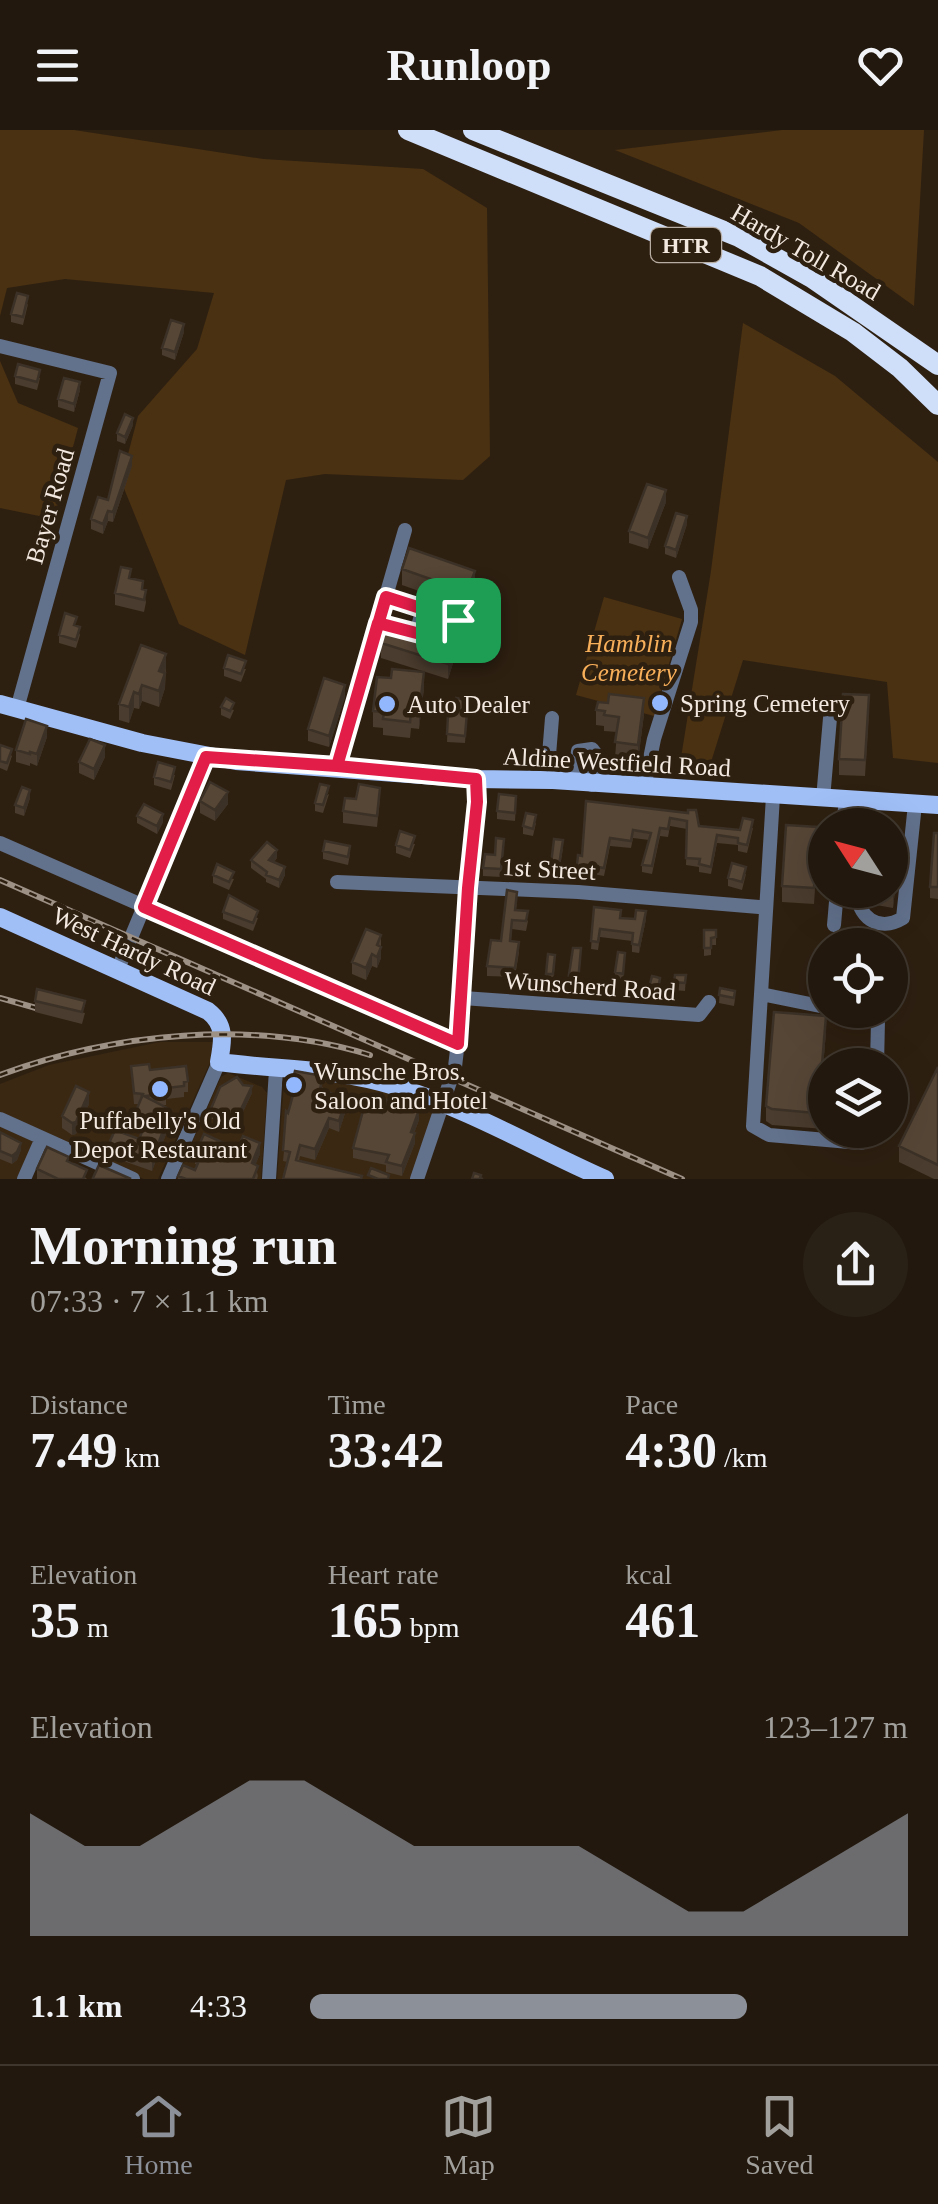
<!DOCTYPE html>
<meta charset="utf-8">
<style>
:root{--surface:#22180d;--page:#2a2116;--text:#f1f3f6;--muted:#a2a09d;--line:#3f372e;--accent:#8c9099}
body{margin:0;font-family:Georgia,serif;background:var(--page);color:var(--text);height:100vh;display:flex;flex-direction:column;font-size:38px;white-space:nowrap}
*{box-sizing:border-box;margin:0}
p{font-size:32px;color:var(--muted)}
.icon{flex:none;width:55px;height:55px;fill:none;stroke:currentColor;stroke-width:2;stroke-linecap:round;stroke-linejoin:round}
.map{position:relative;height:1049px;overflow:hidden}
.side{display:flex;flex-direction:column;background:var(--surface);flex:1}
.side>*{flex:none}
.needle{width:65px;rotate:306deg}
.fabs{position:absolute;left:808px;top:678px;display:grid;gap:20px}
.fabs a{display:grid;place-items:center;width:100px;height:100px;border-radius:50%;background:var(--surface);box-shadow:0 10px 40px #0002,0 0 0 2px var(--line);font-size:50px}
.pin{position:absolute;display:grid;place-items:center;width:85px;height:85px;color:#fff;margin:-42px;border-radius:20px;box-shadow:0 5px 15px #0006}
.round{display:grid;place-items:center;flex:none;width:105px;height:105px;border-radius:52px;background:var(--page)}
.overview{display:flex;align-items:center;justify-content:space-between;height:170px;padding:0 30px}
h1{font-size:55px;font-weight:600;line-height:75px}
.figures{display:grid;grid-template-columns:repeat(3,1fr);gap:15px;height:170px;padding:10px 30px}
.figures div{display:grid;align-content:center}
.figures b{font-size:50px;font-weight:600}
.figures small{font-size:28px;font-weight:400}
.figures p{font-size:28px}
.chart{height:280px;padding:20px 30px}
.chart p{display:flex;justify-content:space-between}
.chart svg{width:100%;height:180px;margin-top:10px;fill:var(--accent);opacity:.7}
ul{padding:0 30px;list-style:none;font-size:32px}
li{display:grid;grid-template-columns:160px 120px 1fr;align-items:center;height:75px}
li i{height:25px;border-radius:12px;background:var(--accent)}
header{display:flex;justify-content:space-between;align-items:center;height:130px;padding:0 30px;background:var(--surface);font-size:45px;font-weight:600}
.menu{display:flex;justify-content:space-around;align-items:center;height:140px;border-top:2px solid var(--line);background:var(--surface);font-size:28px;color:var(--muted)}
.menu a{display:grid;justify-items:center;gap:5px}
.menu .current{color:var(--accent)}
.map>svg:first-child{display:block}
</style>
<header><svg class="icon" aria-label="menu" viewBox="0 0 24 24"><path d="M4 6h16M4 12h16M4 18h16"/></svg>Runloop<svg class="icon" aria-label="heart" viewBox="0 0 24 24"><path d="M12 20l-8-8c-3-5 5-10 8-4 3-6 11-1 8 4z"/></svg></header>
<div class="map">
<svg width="938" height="1049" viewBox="0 0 938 1049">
<rect width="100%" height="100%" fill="#2e2011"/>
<!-- built -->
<path fill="#3a2813" d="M160 912H216V919L158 1049H144L0 985V954L49 935Z
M228 943 262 957 267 963 261 1049H176L221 947Z
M288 947 362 955 431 977 434 980 413 1049H277L284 951Z
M0 994 34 1012 19 1049H0Z"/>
<!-- green -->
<path fill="#4a3112" d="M0 0H74L263 29 423 39 487 78 490 326 463 350 325 344 286 350 245 525 179 494 121 351 138 286 197 219 214 163 65 149 7 158 0 186Z
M782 0H924L914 176 799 93 615 20Z
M743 193 835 246 938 332V633L893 628 887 552 743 530 711 632 680 634 711 441Z
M0 231 18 273 78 298 54 389 0 378Z
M604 467 682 489 654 586 576 565Z"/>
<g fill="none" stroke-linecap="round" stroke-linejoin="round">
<!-- minor -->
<path stroke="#62718c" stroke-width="14" d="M0 216 110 243 17 579
M386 467 457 490 451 512 437 509
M416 503 423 479
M337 636 405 400
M547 650 552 588
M574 653 578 621 592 619 595 623 592 655
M644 658 654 609 691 492V480L679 447
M773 666 753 996 769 1005 861 1013 869 1009 873 1000
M823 669 830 588
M843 695 846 670
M0 713 459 914
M337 752 578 762 759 777
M857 760C857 787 878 803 903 788L915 674
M834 795 837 760
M118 839 206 627
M761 864 825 877
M463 868 699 885 709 872
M837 880 878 890 877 935
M0 989 133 1049
M24 1049 42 1008
M168 1049 219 932
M269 1049 276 940
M417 1049 455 937 463 868 476 649"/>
<!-- major -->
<path stroke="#a0bff7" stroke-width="18" d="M0 574 142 613 236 631 476 649 553 650 938 675
M0 787 208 881C226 895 223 911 219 932 277 940 338 938 394 956 467 978 535 1018 605 1049"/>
<!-- highway -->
<path stroke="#cfdef9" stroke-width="20" d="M408 0 760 146 853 202 900 238 938 275
M473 0 739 107 812 148 938 235"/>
<defs>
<path id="rail" d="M0 750 682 1049
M0 868 36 878
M0 945C113 903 253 889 370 925"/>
</defs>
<!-- rail casing -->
<use href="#rail" stroke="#9d9186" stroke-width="6"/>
<!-- rail -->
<use href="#rail" stroke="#2e2011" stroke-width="2.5" stroke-dasharray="8" stroke-linecap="butt"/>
</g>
<!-- wall -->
<path fill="#4a3c2e" d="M28 174 23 195 11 192V184Z
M184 202 175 230 162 225V218Z
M15 246 40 248 37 260 15 254Z
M80 260 74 282 58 277V269Z
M133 295 125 314 117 311V303Z
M132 336 113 392 108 391 103 404 91 399V389L108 370Z
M666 372 648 419 629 413V401Z
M687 394 676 428 665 424V416Z
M402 439 475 457 467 478 402 455Z
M131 448 143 459 146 472 144 482 115 475V463Z
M76 496 80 505 76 518 59 513V505Z
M381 513 455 527 448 549 381 528Z
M141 515 166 539 165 558 159 577 142 571 139 579 134 578 129 593 119 590V574Z
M224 538 246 539 241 552 224 546Z
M424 558 419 599 411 598 410 608 383 605V598L373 597V581Z
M345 567 329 617 308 611V599Z
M468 570 465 613 447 612 448 585H453Z
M221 577 234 580 230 589 221 585Z
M596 580 644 584 638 631 615 628 617 602 604 601V596L596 595Z
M869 581 865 646 839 645V629Z
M47 607 37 636 30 633V636L16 632V620Z
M0 615 12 626 7 641 0 638Z
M105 627 94 650 79 643V632Z
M175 645 171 660 154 655V647Z
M329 664 323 683 315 681V673Z
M30 668 24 686 15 683V675Z
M356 669H380L377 697 343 693V681Z
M200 671 228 674 215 691 200 683Z
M586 671 688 683 699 696 740 700 753 698 747 723 738 721V715L717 713 711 744 699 742V737L686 735 687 699 670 696 668 707 660 706 652 744 642 742V735L649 710 633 708 631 718 610 716 604 746 587 743 586 752 576 751V744L582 726Z
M516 674 515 691 497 689V681Z
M137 686 163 692 157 704 137 693Z
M536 693 533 706 523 704V696Z
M938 703V769L930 768V757Z
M818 713 814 774 782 772V756Z
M415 714 410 728 396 723V715Z
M900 716 893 778 871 774V760H890Z
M504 717 501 747 483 746V738Z
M563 718 559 743 551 742V734Z
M323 721 350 724 348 735 323 729Z
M277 728 274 732 285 745 279 758 266 752V749L251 738V730Z
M746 744 742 760 728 756V748Z
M213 745 234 749 229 760 213 753Z
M517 771 516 780 528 791 526 801 512 799 511 811 519 822 515 847 487 846V836L501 811Z
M594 777 621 788 646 789 639 823 632 822V811L600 807 598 820 591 819Z
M223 782 258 788 253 801 223 789Z
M704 800H716V815H711V825L704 826Z
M381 805V828L377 838 372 836 366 850 352 844V832Z
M581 826 578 860 568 859V851Z
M625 831 623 851 615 850V842Z
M555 833 553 852 546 851V844Z
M675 845H686L685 861 674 860Z
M660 856 658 868 649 866V858Z
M720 858 735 869 734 876 719 873Z
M35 871 85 883 82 894 35 882Z
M826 902 821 959 825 960V999L772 995 766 991V976Z
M131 936 188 951V962H184V967L166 969V975H162L171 991 152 1041 112 1027 110 1022V1011L139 1009 143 1000 134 996V986L138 974H134Z
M938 937V1049H934L899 1032V1016Z
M292 953 323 957V960L346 980 339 1002 329 998 315 1030 300 1026 299 1031 288 1032 283 1031 288 983 293 964Z
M243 955 252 963 233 1003 218 998V991L210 988V981Z
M89 974 76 1004 72 1005 62 998V986Z
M382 983 419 990 414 1003 415 1013 402 1046 386 1042V1035L353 1028V1018Z
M0 1002 21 1020 17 1030 12 1034 0 1029Z
M237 1019 260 1024 255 1035 258 1046 257 1049H178V1046L195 1040 198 1035 195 1034V1024Z
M69 1032 87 1049H37V1039Z"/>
<!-- shaded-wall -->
<path fill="#3c3126" d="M184 194V202L175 230V222Z
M80 252V260L74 282V274Z
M133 288V295L125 314V307Z
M132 326V336L113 392V382Z
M666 360V372L648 419V408Z
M108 381V391L103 404V394Z
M687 386V394L676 428V420Z
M475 441V457L467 478V462Z
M455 512V527L448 549V534Z
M166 524V539L159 556V541Z
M424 542V558L419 599V583Z
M165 543V558L159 577V561Z
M142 555V571L139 579V564Z
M345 555V567L329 617V606Z
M134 562V578L129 593V577Z
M644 568V584L638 631V615Z
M47 596V607L37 636V624Z
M105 615V627L94 650V639Z
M30 660V668L24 686V678Z
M228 662V674L215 691V680Z
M163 684V692L157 704V696Z
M900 701V716L893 778V762Z
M277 720V728L269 738V730Z
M285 737V745L279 758V750Z
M646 781V789L639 823V815Z
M381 817V828L377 838V827Z
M372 824V836L366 850V838Z
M826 886V902L820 975V959Z
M252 956V963L233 1003V996Z
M89 962V974L76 1004 72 1005V993Z
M346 969V980L339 1002V991Z
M171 980V991L152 1041V1030Z
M419 980V990L411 1012V1002Z
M329 988V998L315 1030V1019Z
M415 1003V1013L402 1046V1036Z
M21 1013V1020L17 1030 12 1034V1026Z
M260 1013V1024L252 1043V1033Z"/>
<!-- building -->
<path fill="#564636" stroke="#3c3126" stroke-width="2.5" d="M17 163 28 166 23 187 11 184Z
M171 190 184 194 175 222 162 218Z
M18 234 40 240 37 252 15 246Z
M64 248 80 252 74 274 58 269Z
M125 284 133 288 125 307 117 303Z
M120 321 132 326 113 382 108 381 103 394 91 389 98 367 108 370Z
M647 354 666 360 648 408 629 401Z
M676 383 687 386 676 420 665 416Z
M409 418 475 441 467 462 402 439Z
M121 437 131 439 129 448 143 451 142 459 146 460 144 470 115 463Z
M65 483 77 487 74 495 80 497 76 510 59 505Z
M388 491 455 512 448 534 381 513Z
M141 515 166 524 159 541 165 543 159 561 142 555 139 564 134 562 129 577 119 574Z
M228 525 246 531 241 544 224 538Z
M392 539 424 542 419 583H411L410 592 383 589 384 582 373 581 377 547 391 548Z
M324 548 345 555 329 606 308 599Z
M609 564 644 568 638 615 615 612 619 587 604 585 605 581 596 580 598 572 608 573Z
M843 564 869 565 865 630 839 629Z
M226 568 234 573 230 581 221 577Z
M456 568 468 570 465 606 447 604 448 585H453Z
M26 589 47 596 37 624 30 622V624L16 620Z
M90 609 105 615 94 639 79 632Z
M0 615 12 619 7 633 0 631Z
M158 632 175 637 171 652 154 647Z
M210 652 228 662 215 680 200 671Z
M320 654 329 656 323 675 315 673Z
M359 654 380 658 377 686 343 681 345 668 356 669Z
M22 657 30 660 24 678 15 675Z
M499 664 516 666 515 683 497 681Z
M586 671 688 683V680H696L699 696 740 700 743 688 753 690 747 715 738 713V708L717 705 711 737 699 734 700 729 686 728 687 691 670 688 668 699 660 698 652 736 642 735 651 703 633 700 631 711 610 708 604 738 587 735 586 744H576L578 725 582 726Z
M144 674 163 684 157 696 137 686Z
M526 683 536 685 533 699 523 696Z
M786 695 818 697 814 758 782 756Z
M890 699 900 701 893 762 880 760H890Z
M400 701 415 706 410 720 396 715Z
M934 703H938V757H930Z
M496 708 504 709 501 739 483 738 485 724 495 725Z
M554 709 563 710 559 735 551 734Z
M325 711 350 716 348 727 323 721Z
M267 712 277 720 269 730 285 737 279 750 266 745 267 742 251 730Z
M732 733 746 737 742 752 728 748Z
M217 734 234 742 229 752 213 745Z
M507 760 517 762 515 780 528 781 526 791 512 790 510 811 519 812 515 838 487 836 491 810 501 811Z
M229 765 258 781 253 793 223 782Z
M594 777 621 780 620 788 635 789 636 780 646 781 639 815 632 814 633 803 600 799 598 812 591 811Z
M366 799 381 805 377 815 381 817 377 827 372 824 366 838 352 832Z
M704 800H716V807L711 808V818H704Z
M573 818H581L578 852 568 851Z
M618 822 625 823 623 844 615 842Z
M548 824 555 825 553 844H546Z
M675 845H686L685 853 674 852Z
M652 846 660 848 658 860 649 858Z
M720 858 735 861 734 868 719 865Z
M37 859 85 871 82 882 35 871Z
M774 882 826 886 820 959 825 960V984L772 979 766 976Z
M149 934 150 940 186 936 188 951 184 952V956L166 958V964L144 966 171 980 152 1030 112 1016 110 1011 115 1000 139 1009 147 991 134 986 143 964 134 963 131 936Z
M938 937V1035L899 1016Z
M295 941 323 946 320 959 346 969 339 991 329 988 315 1019 300 1015 296 1030 362 1046 361 1049H283L290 1022 283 1020 286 981 288 983 296 954 292 953Z
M237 947 243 955 252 956 233 996 218 991 221 985 210 981 220 957Z
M76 956 89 962 76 992 72 993 62 986Z
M387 970 419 980 411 1002 415 1003 402 1036 386 1032 389 1025 353 1018 364 977 382 983Z
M0 1002 21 1013 17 1022 12 1026 0 1021Z
M204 1004 237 1019 243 1006 260 1013 252 1033 258 1036 253 1049H186L178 1046 183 1035 195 1040 201 1026 195 1024Z
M47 1017 69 1027 67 1031 87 1040 83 1049H58L37 1039Z
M99 1035 131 1049H95L93 1048Z
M371 1038 389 1045 388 1049H378L368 1045Z
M474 1043 481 1045 480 1048 483 1049H472Z"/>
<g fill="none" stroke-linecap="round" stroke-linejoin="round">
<defs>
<path id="route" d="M458 490 451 512 378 493 337 636 206 627 144 777 458 914 468 758 477 672 476 649 337 636 386 467 458 490"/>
</defs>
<!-- route casing -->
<use href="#route" stroke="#fff" stroke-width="20"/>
<!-- route -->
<use href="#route" stroke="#e11d48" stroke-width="12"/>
</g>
<!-- markers -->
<g fill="#92b7fd" stroke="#2e2011" stroke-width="4">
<circle cx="660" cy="573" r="10"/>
<circle cx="387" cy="574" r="10"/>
<circle cx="294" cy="955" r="10"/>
<circle cx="160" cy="959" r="10"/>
</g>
<g text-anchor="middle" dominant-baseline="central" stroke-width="9" stroke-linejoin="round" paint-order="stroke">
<!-- shield labels -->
<rect fill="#2e2011" stroke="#b8ada2" stroke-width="2.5" x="651" y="98" width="70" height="34" rx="8"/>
<g font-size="22" font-weight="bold" fill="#f3e9e0">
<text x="686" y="115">HTR</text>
</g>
<!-- street labels -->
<g font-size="25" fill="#f3e9e0" stroke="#2e2011">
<text transform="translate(806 122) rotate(30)">Hardy Toll Road</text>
<text transform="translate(50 376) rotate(-74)">Bayer Road</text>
<text transform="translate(617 632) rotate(3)">Aldine Westfield Road</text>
<text transform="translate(549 739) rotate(3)">1st Street</text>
<text transform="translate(134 821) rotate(25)">West Hardy Road</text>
<text transform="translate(590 856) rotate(4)">Wunscherd Road</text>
</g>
<!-- park labels -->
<g font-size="25" font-style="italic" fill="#f8af5a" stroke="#2e2011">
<text x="629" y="513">Hamblin<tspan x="629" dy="29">Cemetery</tspan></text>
</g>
<!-- poi labels -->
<g font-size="25" fill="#f3e9e0" stroke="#2e2011" text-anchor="start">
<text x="680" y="573">Spring Cemetery</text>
<text x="407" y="574">Auto Dealer</text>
<text x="314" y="941">Wunsche Bros.<tspan x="314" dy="29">Saloon and Hotel</tspan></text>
<text x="160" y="990" text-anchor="middle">Puffabelly's Old<tspan x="160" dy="29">Depot Restaurant</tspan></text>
</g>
</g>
</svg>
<div class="fabs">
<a><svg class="needle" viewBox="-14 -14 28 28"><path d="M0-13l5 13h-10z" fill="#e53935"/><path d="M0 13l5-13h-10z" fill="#a2a09d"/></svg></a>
<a><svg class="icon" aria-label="locate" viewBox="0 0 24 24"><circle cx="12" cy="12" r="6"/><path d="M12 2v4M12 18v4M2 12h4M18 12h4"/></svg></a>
<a><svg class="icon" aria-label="layers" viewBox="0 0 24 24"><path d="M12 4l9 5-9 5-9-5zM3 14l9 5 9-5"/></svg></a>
</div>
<div class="pin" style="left:458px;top:490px;background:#1e9e55"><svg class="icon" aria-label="arrive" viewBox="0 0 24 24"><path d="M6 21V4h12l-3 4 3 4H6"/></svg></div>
</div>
<section class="side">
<div class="overview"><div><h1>Morning run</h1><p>07:33 · 7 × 1.1 km</p></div><a class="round"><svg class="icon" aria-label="share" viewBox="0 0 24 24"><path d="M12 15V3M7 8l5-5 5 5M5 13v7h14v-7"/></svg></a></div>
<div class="figures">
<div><p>Distance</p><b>7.49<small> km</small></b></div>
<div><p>Time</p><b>33:42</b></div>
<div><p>Pace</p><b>4:30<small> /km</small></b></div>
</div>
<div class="figures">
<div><p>Elevation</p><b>35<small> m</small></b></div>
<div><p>Heart rate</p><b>165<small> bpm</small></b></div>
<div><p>kcal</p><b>461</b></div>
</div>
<div class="chart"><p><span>Elevation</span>123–127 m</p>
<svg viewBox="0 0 160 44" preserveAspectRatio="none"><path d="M0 44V14L10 22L20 22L30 14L40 6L50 6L60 14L70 22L80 22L90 22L100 22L110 30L120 38L130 38L140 30L150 22L160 14V44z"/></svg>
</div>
<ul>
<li><b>1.1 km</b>4:33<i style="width:73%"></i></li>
</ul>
</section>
<nav class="menu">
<a class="current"><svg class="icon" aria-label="home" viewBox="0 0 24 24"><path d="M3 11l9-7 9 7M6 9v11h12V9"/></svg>Home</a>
<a><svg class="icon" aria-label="map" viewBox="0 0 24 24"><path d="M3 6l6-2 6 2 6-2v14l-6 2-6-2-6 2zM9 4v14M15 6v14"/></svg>Map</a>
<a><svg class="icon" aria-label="saved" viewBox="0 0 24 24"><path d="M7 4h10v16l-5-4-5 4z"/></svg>Saved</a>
</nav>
